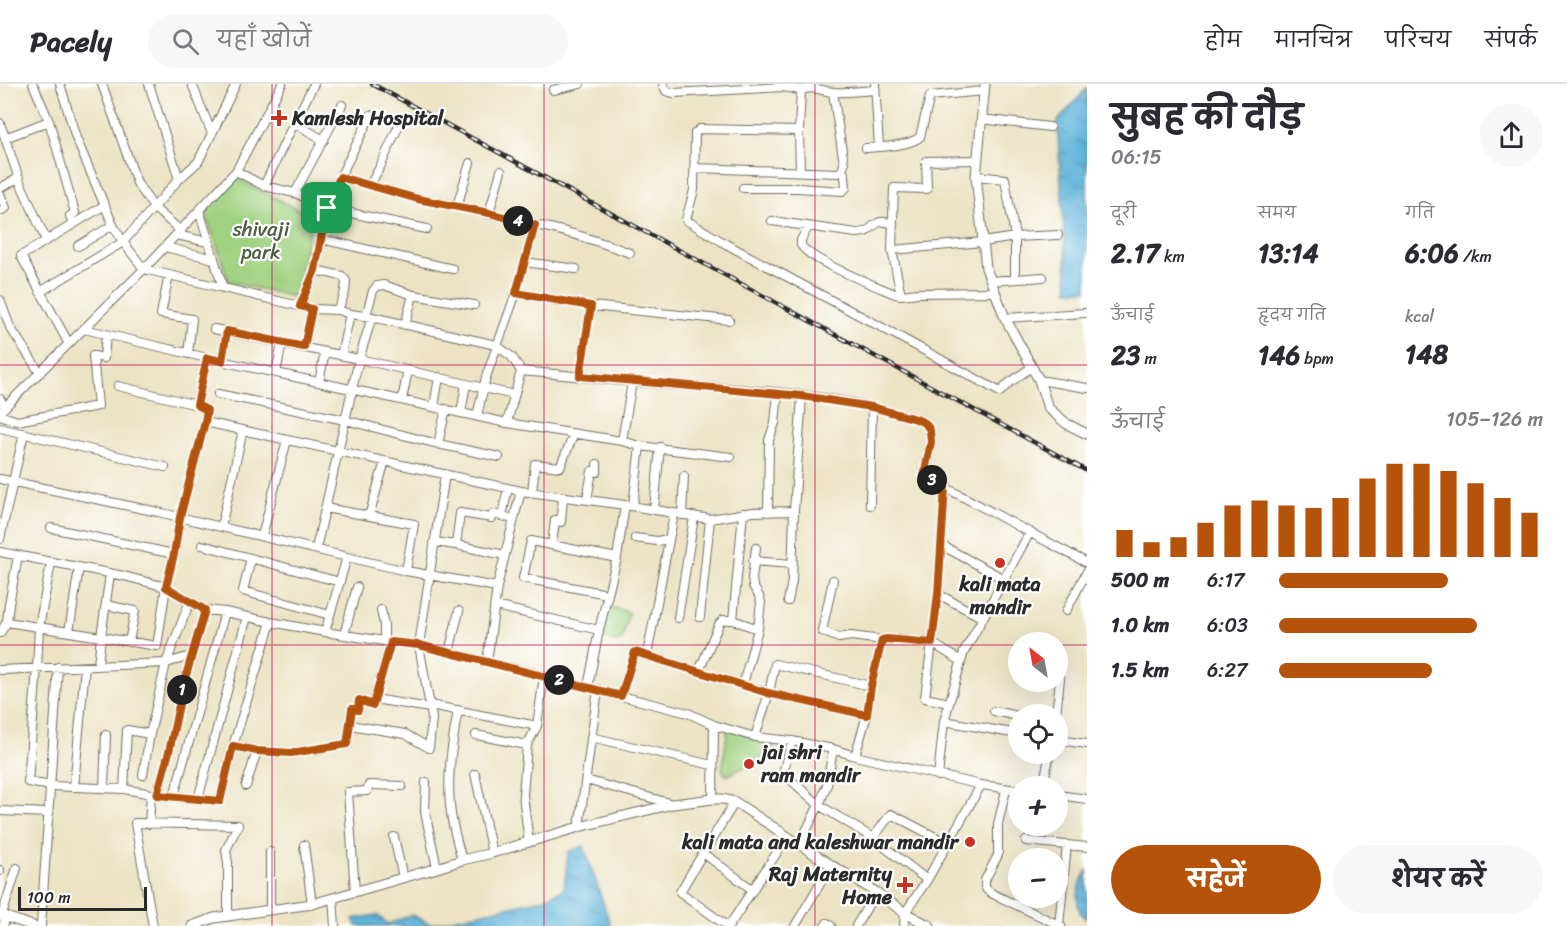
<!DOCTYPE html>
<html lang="hi">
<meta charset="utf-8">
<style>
:root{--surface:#fff;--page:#f7f7f7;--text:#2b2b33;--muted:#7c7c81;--line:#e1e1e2;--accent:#b45309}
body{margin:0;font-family:Sriracha,"Playpen Sans Deva",sans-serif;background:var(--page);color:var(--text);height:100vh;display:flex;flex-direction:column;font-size:22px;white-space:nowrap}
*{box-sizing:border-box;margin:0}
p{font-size:20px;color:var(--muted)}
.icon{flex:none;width:33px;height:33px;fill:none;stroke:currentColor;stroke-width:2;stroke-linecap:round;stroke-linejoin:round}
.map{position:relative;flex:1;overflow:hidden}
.sheet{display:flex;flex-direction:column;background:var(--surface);width:480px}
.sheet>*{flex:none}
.needle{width:39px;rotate:329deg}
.fabs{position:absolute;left:1008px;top:548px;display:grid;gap:12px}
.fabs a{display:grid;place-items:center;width:60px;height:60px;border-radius:50%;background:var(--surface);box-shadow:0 6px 24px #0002;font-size:30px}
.scale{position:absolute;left:18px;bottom:15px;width:129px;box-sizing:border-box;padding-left:6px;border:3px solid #2b2b2b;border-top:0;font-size:16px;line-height:21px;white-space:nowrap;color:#2b2b2b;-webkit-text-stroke:4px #fff;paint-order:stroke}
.pin{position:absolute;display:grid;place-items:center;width:51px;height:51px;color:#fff;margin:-26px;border-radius:12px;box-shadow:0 3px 9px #0006}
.km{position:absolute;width:30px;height:30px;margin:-15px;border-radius:50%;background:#222;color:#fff;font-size:16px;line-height:30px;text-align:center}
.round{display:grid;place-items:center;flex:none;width:63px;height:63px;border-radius:32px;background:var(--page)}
.overview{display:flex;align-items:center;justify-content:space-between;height:102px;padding:0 24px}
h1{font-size:33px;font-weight:700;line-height:45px}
.stats{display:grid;grid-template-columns:repeat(3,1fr);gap:9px;height:102px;padding:6px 24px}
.stats div{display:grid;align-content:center}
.stats b{font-size:26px;font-weight:700}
.stats small{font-size:16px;font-weight:400}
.stats p{font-size:16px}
.chart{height:168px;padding:12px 24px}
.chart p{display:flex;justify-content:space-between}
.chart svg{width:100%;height:108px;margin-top:6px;stroke:var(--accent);stroke-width:6}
.cta{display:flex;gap:12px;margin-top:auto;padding:12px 24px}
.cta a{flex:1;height:69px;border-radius:36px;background:var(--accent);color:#fff;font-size:24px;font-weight:700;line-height:69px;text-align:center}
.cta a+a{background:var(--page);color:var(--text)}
ul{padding:0 24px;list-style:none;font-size:20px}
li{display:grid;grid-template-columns:96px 72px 1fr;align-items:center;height:45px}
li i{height:15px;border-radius:8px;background:var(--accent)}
header{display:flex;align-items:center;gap:36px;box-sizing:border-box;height:84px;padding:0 30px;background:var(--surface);border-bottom:2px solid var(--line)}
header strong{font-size:28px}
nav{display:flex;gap:33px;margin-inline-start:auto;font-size:21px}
.search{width:420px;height:54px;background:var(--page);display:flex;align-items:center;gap:15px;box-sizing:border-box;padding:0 21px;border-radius:33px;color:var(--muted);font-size:22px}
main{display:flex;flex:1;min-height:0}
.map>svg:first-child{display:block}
</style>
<header>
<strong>Pacely</strong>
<div class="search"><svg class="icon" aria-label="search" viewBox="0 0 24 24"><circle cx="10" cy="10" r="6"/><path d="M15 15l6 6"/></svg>यहाँ खोजें</div>
<nav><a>होम</a><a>मानचित्र</a><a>परिचय</a><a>संपर्क</a></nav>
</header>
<main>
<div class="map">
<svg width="1087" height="842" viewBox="0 0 1087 842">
<defs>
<pattern id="water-ripples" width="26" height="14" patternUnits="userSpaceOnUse" patternTransform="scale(1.5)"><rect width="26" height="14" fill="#5eb4da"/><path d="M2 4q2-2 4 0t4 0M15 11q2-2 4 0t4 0" fill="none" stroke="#4e93b1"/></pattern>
</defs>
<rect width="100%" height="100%" fill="#fff"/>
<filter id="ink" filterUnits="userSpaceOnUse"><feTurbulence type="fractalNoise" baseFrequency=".0167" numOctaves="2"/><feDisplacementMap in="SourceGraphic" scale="12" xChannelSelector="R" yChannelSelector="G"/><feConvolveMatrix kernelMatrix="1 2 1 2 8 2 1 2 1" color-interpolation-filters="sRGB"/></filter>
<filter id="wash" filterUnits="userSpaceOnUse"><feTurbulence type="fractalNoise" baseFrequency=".008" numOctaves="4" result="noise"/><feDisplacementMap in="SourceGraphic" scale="24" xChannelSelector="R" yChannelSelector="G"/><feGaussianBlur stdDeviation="1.35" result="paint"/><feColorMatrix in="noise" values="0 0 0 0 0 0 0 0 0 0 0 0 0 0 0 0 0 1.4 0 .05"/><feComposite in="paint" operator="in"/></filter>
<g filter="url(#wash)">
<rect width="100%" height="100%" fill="#ebe3c3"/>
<!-- green -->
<path fill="#a0d180" stroke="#667e56" stroke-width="1.5" d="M237 95 313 133 294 213 229 198 207 134 208 125Z
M611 523 629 528 622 556 615 558 602 553 606 529Z
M728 643 774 661V667L727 692 722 686Z"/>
<!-- water -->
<path fill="url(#water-ripples)" stroke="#447082" stroke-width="1.5" d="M1087 4V206H1068L1057 38Z
M584 762 611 842H357L353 835 377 831 388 840 412 831 431 840 543 815 564 805 568 768Z
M1087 787V835C1072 828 1078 799 1087 787Z"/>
</g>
<g filter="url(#ink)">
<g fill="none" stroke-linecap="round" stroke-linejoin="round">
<defs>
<path id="minor" d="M33 0 49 37 75 129 70 132 73 141
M60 0 76 54 113 141 123 158 144 185 312 225 338 226 350 230 372 233 496 261 512 273 521 287C559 290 597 295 635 298 720 305 812 305 894 329 903 332 917 333 925 339 937 349 927 379 924 392L1087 479
M102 0 137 99 154 124 181 147
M149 0 179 95
M192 0 212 50
M663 0 666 7 673 9 783 3 801 6
M875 0 879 63
M553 6 580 0
M371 31 340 93 327 124 427 145
M981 35 1050 43
M0 39 20 98 46 156
M294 39 324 56
M799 47 700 45 695 49 694 106 686 136 726 160 896 251 1000 308 1009 299 1032 283
M5 54 49 37
M866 64C881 63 909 62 920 53L930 12 984 7
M695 84 838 89 842 87 844 80 833 8
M236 87 282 0
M800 87 799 47 801 6C816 1 821 8 835 8 848 9 862 7 875 6
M976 92 1005 95 1015 153V195
M340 93 418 115 457 122 535 141 516 209 486 293 477 332
M370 101 381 81 399 41
M264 102 294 39 314 0
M0 104 19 94
M743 104H798L842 107 846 104 845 91 842 87
M295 109 342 21
M0 110 6 124 0 127
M457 122 470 79
M199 126 223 204
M489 129 501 87
M772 137 856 149C873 148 867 144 878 139 882 136 888 139 893 139
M535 141C568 147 598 157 630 169
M808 143 801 156V161C810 177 876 202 895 210L901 211 892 166 894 104 927 105 926 77 976 76
M177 151 208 158
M321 155 453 185
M78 162 113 141
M165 163 214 175
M892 166 983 158 1015 153 1058 151
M525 178 576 185
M315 186 342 192 346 197 345 208 338 226
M169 191 161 230 192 235 188 270
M991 197 1043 193
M40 208 123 158 179 95 198 78 236 0
M516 209 591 222 729 236
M901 211 918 209 995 208
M0 216 10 243 40 289
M366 232 373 207 377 202 384 201 413 211 474 221
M1005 234 1085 229
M405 241 413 211
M84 245 207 274 507 339 622 357 640 362 731 373
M214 245 359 275 514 311
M69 260 21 172 105 121
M304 263 312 225
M341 271 350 230
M222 277 227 247
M276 289 282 259
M580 292 591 222
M1039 296 1087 304
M319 298 325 268
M118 302 197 321 207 274
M218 310 345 336 438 360 446 325
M0 315 5 323
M402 316 408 286
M197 321 207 326 205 338
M434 323 439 293
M0 328 144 185 236 87 264 102 295 109 327 124 315 186 300 222
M461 329 466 300
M0 331 17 337 98 322 93 272 104 274 106 250
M507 339 521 287
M0 344 165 383
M622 357 632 298
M438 360 499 373
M0 395 158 428 406 487 497 503 521 407
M945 403 938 510 925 614 949 619
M532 408 535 380 560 383 574 350
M587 416 592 387 597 388V380
M870 421 872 323
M633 422 640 362
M325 424 414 440 406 487
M654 426 660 363
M768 428 769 356 775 339 778 309
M682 431 684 392
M369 432 385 377
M502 432 508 404
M221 443 243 346
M51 444 174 470
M262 452 287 356
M635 454 657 457 669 455
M0 455 24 349
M434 458 456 461 460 429 492 434 493 430 514 435
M202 461 340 498
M456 461 505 471
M552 461 555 436 561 438 563 413
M941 461 1004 495
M316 465 359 275 372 233
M0 468 124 492 166 503 205 526 225 528 271 538 325 548 384 557 419 561 436 565 688 629 714 641 713 715
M251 474 243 507 330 531
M753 477 793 480
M51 479 39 543 37 584 28 698 51 702 124 705 157 711 220 717 233 662 271 538
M833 496 822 547 839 554 851 552 882 556 887 555 932 559 961 577
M607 510 523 494 531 457 617 474
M938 510 983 534
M788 517 792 497 794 427 802 312
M106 521 135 527 129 558
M495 522 599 546 617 474 625 421 710 435 753 428 794 427
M381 526 384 541V557
M1066 527 1087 487
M700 533 710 435
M678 534 694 433
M733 536 743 429
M7 538 157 562 166 503 174 470 180 433 205 338 521 407 625 421
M69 548 79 484
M325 548 347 473
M0 549 7 538 9 520 18 472
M344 551 357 503
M449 568 459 527
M647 571 674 430
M487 578 497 503
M98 581 101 553 110 490
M0 586 166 579 191 572
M699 587 719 540 723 536H733L758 545 761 518 759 512 753 502 752 494 756 464
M743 600 758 545
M871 602 775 580 769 609 755 653 792 657 833 665 855 672 981 701 1018 706
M588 603 599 546
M621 612 635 568 769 609 867 631
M374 615 391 558
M430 621 537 642 544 592
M458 626C452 660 446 696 451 730 453 745 458 761 462 776
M994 627 1018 632
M1056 630 1060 595
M944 637 1018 650
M350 641 405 650 429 664 432 634 419 561 445 390
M714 641 755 653
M476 651 527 661 523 711 529 758
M591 653 712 681
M1058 656 1087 660
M792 657 783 689 819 721 873 754 927 796
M527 661 537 642
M233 662 257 667 291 669 347 660 352 625 358 626 359 616 373 621 374 615 430 624
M855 672 867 631 871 602 882 556
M475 690 492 769
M143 691 150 650
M938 692 944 637 964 568 1030 448
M586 696 673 720
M426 698 425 728 437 784
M74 702 85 583
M246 702 257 667
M1043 702 1050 669
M104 704 106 651
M124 705 127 646 150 650 166 579 190 517
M1006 706 998 740V771L985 796V802L987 806 993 810 1061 842
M157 711 169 668 183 602 205 526
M1058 711 1087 715
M174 712 225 528
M198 715 247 533
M0 727 49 729
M149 740 151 710
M579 743 598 605
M394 753 403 794
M873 754 891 730 947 759
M1026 757 1087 763
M304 761 312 820
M799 761 819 721 827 701 833 665
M270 768V826
M703 769 753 806
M0 787V786
M355 808 348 708 367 707 369 701 402 702
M333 814 335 842
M2 831 17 784
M1059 841 1067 761
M3 842 6 832
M41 842 58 583
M153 842 135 739 238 741 226 766 228 779V832
M727 842 680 808 703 769 735 718
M729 842 787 753
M795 842 831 781
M825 842 827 839 831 842
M856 842 876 808
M904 842 905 829 927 796 981 701"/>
<path id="tertiary" d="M985 0 976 92 986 184 1005 234 1039 296 1048 324 1067 340 1087 350
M0 831 33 842
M192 842 214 834 312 820 437 784 462 776 492 769 579 743 673 720 713 715H723L735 718 831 781 876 808 905 829 930 842"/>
</defs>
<!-- minor casing -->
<use href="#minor" stroke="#6e6b60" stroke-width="10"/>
<!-- tertiary casing -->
<use href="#tertiary" stroke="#6e6b60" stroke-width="11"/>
<!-- minor -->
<use href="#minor" stroke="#fff" stroke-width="8"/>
<!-- tertiary -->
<use href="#tertiary" stroke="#fff" stroke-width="9"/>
<defs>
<path id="rail" d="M372 0 1087 387"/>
</defs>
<!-- rail casing -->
<use href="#rail" stroke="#2b2b2b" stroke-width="4.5"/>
<!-- rail -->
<use href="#rail" stroke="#fff" stroke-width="2" stroke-dasharray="7" stroke-linecap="butt"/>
</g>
</g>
<g fill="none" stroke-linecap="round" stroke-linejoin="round" filter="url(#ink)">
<defs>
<path id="route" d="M340 93 418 115 489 129 535 141 516 209 591 222 580 292 802 312 872 323 916 335 925 339 930 346 931 358 924 392 945 403 938 510 932 559 887 555 882 556 871 602 867 631 768 609 635 568 621 612 419 561 391 558 373 621 359 616 358 626 352 625 347 660 291 669 257 667 233 662 220 717 157 711 169 668 183 602 205 526 166 503 174 470 180 433 205 338 207 326 197 321 207 274 222 277 227 247 304 263 312 225 300 222 315 186 327 124Z"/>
</defs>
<!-- route casing -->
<use href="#route" stroke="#fff" stroke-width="12"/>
<!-- route -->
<use href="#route" stroke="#b45309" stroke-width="8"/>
</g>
<!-- grid -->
<path fill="none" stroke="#c2185b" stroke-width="1.5" stroke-opacity="0.55" d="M272 0V842M544 0V842M815 0V842M0 281H1087M0 561H1018M1058 561H1087"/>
<!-- markers -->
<g fill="#c8321e" stroke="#fff" stroke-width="2">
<path d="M276 25h6v6h6v6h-6v6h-6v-6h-6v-6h6z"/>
<circle cx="1000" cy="479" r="6"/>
<circle cx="749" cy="680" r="6"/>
<circle cx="970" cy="758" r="6"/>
<path d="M902 792h6v6h6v6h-6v6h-6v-6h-6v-6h6z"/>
</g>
<g text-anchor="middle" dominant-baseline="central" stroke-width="4.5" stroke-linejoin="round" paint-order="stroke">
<!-- poi labels -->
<g font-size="20" font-weight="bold" fill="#2b2b2b" stroke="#fff" text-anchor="start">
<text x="292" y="34">Kamlesh Hospital</text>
<text x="1000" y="500" text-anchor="middle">kali mata<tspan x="1000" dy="23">mandir</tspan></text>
<text x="761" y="668">jai shri<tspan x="761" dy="23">ram mandir</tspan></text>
<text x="958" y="758" text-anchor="end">kali mata and kaleshwar mandir</text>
<text x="892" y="790" text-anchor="end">Raj Maternity<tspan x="892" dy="23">Home</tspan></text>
</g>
<!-- park labels -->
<g font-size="20" fill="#4e5d44" stroke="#fff">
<text x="261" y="145">shivaji<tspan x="261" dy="23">park</tspan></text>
</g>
</g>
</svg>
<div class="fabs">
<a><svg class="needle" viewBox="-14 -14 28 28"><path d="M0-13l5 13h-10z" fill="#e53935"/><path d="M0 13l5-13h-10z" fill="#7c7c81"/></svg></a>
<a><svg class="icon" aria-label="locate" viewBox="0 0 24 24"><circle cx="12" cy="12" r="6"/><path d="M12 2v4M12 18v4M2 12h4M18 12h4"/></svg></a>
<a>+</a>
<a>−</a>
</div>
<div class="scale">100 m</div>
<div class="pin" style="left:327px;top:124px;background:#1e9e55"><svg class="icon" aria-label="arrive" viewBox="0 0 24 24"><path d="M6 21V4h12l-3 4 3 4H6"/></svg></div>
<b class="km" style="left:182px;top:606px">1</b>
<b class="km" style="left:559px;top:596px">2</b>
<b class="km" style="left:932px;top:396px">3</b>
<b class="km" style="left:518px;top:137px">4</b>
</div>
<section class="sheet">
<div class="overview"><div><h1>सुबह की दौड़</h1><p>06:15</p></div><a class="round"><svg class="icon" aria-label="share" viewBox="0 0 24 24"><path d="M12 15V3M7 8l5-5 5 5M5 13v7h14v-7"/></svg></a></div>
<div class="stats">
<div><p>दूरी</p><b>2.17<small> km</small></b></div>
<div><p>समय</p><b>13:14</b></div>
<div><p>गति</p><b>6:06<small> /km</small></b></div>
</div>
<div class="stats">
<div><p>ऊँचाई</p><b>23<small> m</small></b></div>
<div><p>हृदय गति</p><b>146<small> bpm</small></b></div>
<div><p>kcal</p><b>148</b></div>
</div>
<div class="chart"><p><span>ऊँचाई</span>105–126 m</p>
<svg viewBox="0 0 160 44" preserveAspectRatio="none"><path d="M5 44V33M15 44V38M25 44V36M35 44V30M45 44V23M55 44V21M65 44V23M75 44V24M85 44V20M95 44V12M105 44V6M115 44V6M125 44V9M135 44V14M145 44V20M155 44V26"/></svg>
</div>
<ul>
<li><b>500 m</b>6:17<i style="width:64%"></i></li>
<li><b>1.0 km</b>6:03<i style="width:75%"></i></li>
<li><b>1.5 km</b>6:27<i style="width:58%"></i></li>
</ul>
<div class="cta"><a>सहेजें</a><a>शेयर करें</a></div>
</section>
</main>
